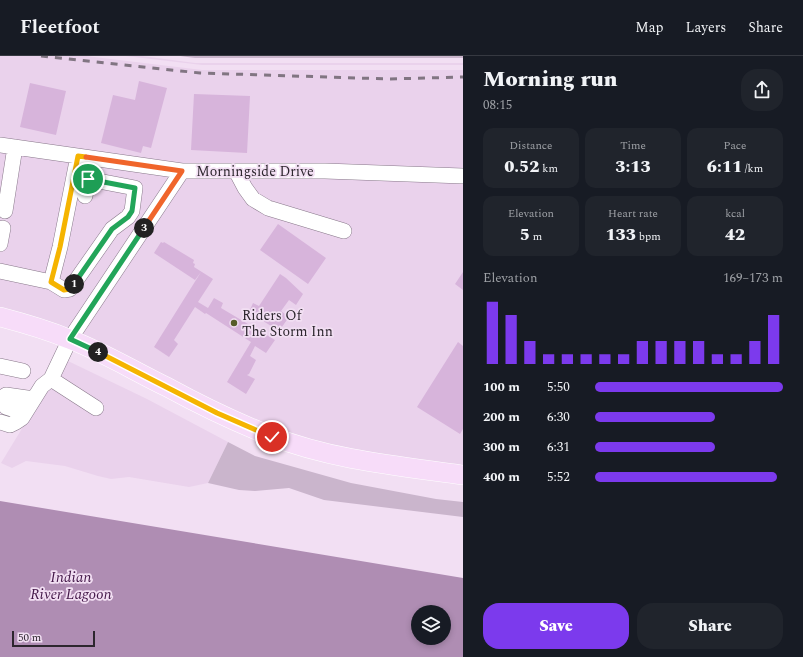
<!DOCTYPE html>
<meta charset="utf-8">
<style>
:root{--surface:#171b24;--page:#20242c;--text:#f1f3f6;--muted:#9ea1a6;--line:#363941;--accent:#7c3aed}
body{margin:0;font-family:Spectral,serif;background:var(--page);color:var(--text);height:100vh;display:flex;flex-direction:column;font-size:15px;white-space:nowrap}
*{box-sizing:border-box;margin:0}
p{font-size:13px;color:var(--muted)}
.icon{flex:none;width:22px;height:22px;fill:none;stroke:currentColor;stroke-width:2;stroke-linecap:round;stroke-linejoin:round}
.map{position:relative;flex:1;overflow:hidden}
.panel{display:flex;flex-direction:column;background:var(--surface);width:340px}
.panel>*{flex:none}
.tools{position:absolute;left:411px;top:549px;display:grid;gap:8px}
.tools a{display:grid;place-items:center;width:40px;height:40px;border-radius:50%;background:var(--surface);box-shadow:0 2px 6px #0003;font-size:20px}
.scale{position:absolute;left:12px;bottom:10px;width:83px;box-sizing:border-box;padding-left:4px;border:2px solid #2d262e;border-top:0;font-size:11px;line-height:14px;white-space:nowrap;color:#2d262e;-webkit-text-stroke:3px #f2dff3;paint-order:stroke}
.pin{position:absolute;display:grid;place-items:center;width:34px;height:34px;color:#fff;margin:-17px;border:2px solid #fff;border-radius:50%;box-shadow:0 1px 4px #0007}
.km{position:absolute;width:20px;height:20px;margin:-10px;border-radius:50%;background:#222;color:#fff;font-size:11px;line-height:20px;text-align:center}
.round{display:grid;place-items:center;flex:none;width:42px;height:42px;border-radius:16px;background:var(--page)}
.overview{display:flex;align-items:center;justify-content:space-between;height:68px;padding:0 20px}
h1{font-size:22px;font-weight:800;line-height:30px}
.figures{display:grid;grid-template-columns:repeat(3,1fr);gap:6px;height:68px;padding:4px 20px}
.figures div{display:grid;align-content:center;border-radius:10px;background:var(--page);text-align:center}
.figures b{font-size:17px;font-weight:800}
.figures small{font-size:11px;font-weight:400}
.figures p{font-size:11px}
.chart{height:112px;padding:8px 20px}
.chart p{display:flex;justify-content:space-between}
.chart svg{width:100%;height:72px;margin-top:4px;stroke:var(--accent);stroke-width:6}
.button{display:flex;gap:8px;margin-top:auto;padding:8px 20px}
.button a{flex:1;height:46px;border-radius:16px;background:var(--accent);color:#fff;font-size:16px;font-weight:800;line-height:46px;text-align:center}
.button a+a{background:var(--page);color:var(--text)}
ul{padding:0 20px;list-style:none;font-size:13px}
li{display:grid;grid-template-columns:64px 48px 1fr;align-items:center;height:30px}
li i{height:10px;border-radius:5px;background:var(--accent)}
header{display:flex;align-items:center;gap:24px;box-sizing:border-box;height:56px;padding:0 20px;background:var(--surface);border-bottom:1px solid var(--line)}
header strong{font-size:19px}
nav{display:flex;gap:22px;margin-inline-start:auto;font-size:14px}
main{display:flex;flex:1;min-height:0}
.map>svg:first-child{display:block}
</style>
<header>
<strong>Fleetfoot</strong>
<nav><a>Map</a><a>Layers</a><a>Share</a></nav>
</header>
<main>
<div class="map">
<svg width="463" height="601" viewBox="0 0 463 601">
<rect width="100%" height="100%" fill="#f2dff3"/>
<!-- built -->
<path fill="#ead2ec" d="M0 0H86L202 14H463V425L317 399 69 287 0 266Z
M126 0H142L195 7H463V9H202Z
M68 305 147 343 228 386 208 427 189 431 129 421 111 423 98 420 65 410 26 405 12 412 1 407 57 315Z"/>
<!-- green -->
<path fill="#cab5cc" d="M180 0H463V2H195Z
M228 386 255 400 351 427 436 443 463 446V461L324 444 289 432 255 435 239 434 208 427Z"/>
<!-- water -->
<path fill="#af8db3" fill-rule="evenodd" d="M0 445 463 522V601H0ZM418 556H444V582H418Z"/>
<!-- building -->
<path fill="#d7b4db" d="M139 25 167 32 151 92 143 90 141 97 101 87 113 39 135 44Z
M30 27 66 35 56 79 20 71Z
M194 38 250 40 247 97 191 94Z
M278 168 326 202 308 228 260 194Z
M161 186 163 187 164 186 194 204 193 207 195 208 194 211 213 223 198 246 208 252 214 242 223 247 221 252 275 284 266 297 255 290 250 300 256 304 249 318 247 319 255 323 246 338 227 326 251 286 206 257 205 258 195 251 174 284 178 288 169 301 154 291 201 216 195 224 154 197Z
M463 216V234L455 228Z
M280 218 286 222 303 238 296 249 289 244 281 255 289 261 279 275 249 256 253 247 259 250Z
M458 286 463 290V373L460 378 417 351Z"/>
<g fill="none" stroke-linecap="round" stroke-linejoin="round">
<defs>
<path id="minor" d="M0 89 182 115H325L463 120
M236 115 245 132 253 143 268 152 344 175
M5 155 15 91
M0 188 3 172
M0 215 51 226 60 191 78 100
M51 226 64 234 70 233 112 173 128 161 132 155 135 132 88 123 85 140
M0 310 23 315
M51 323 96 352
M0 343 6 339 34 343
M0 343 6 351 25 357
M0 366 10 369 16 366 22 362 42 330 51 323 70 283 182 115"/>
<path id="major" d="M0 261C23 267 47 274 69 283 103 296 134 315 167 331 200 349 235 366 271 380 332 404 399 410 463 419"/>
</defs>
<!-- minor casing -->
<use href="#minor" stroke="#88788a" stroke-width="16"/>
<!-- major casing -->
<use href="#major" stroke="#fff" stroke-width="20"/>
<!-- minor -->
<use href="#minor" stroke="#fff" stroke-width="15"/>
<!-- major -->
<use href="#major" stroke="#f7dcf9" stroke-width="19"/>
<!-- rail -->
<path stroke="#817582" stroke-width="3" stroke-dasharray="7 7" stroke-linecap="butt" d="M41 0 200 17 389 23 463 21"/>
</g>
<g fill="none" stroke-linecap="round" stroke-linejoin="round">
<defs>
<path id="split-1" d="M74 228 112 173 128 161 132 155 135 132 88 123"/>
<path id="split-2" d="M74 228 70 233 64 234 51 226 60 191 78 100 86 101"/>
<path id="split-3" d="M86 101 182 115 144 172"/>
<path id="split-4" d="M98 296 70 283 144 172"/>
<path id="split-5" d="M98 296 217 357 272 381"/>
</defs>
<!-- split-1 casing -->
<use href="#split-1" stroke="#fff" stroke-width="8"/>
<!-- split-2 casing -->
<use href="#split-2" stroke="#fff" stroke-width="8"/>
<!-- split-3 casing -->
<use href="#split-3" stroke="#fff" stroke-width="8"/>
<!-- split-4 casing -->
<use href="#split-4" stroke="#fff" stroke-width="8"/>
<!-- split-5 casing -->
<use href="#split-5" stroke="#fff" stroke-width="8"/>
<!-- split-1 -->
<use href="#split-1" stroke="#22a559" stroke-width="5"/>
<!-- split-2 -->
<use href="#split-2" stroke="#f5b400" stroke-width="5"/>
<!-- split-3 -->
<use href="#split-3" stroke="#f0652b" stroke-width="5"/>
<!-- split-4 -->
<use href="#split-4" stroke="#22a559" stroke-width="5"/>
<!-- split-5 -->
<use href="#split-5" stroke="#f5b400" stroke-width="5"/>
</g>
<!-- markers -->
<circle fill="#575c29" stroke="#f2dff3" stroke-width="1.5" cx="234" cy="267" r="4"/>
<g text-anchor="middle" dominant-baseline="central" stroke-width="3.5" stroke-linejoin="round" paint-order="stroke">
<!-- street labels -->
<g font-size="14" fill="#2d262e" stroke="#f2dff3">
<text x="255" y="115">Morningside Drive</text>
</g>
<!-- poi labels -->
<g font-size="14" fill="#2d262e" stroke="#f2dff3" text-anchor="start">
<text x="242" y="259">Riders Of<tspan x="242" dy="16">The Storm Inn</tspan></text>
</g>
<!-- water labels -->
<g font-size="15" font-style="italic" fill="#431748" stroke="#f2dff3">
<text x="71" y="521">Indian<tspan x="71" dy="17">River Lagoon</tspan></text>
</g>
</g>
</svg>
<div class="tools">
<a><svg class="icon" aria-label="layers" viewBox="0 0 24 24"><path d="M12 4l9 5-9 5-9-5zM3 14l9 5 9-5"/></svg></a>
</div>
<div class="scale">50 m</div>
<div class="pin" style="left:88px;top:123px;background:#1e9e55"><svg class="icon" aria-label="arrive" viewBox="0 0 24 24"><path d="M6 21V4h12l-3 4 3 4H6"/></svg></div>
<div class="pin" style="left:272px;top:381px;background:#d93025"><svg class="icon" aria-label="check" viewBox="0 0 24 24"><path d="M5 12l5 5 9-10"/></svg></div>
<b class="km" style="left:74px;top:228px">1</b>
<b class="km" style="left:144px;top:172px">3</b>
<b class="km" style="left:98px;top:296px">4</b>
</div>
<section class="panel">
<div class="overview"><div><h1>Morning run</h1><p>08:15</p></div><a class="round"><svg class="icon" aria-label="share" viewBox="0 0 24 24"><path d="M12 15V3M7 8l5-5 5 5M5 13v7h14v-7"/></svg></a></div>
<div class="figures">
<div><p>Distance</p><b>0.52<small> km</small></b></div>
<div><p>Time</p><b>3:13</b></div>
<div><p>Pace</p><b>6:11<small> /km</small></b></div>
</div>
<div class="figures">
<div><p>Elevation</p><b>5<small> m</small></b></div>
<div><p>Heart rate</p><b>133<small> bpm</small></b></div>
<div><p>kcal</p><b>42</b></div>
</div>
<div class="chart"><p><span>Elevation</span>169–173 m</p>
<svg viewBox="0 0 160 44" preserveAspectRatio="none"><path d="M5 44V6M15 44V14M25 44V30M35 44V38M45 44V38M55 44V38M65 44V38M75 44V38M85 44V30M95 44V30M105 44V30M115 44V30M125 44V38M135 44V38M145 44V30M155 44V14"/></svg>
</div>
<ul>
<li><b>100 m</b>5:50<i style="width:100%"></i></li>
<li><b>200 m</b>6:30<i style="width:64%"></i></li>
<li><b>300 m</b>6:31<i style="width:64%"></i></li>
<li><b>400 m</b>5:52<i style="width:97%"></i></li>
</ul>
<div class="button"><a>Save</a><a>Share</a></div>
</section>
</main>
